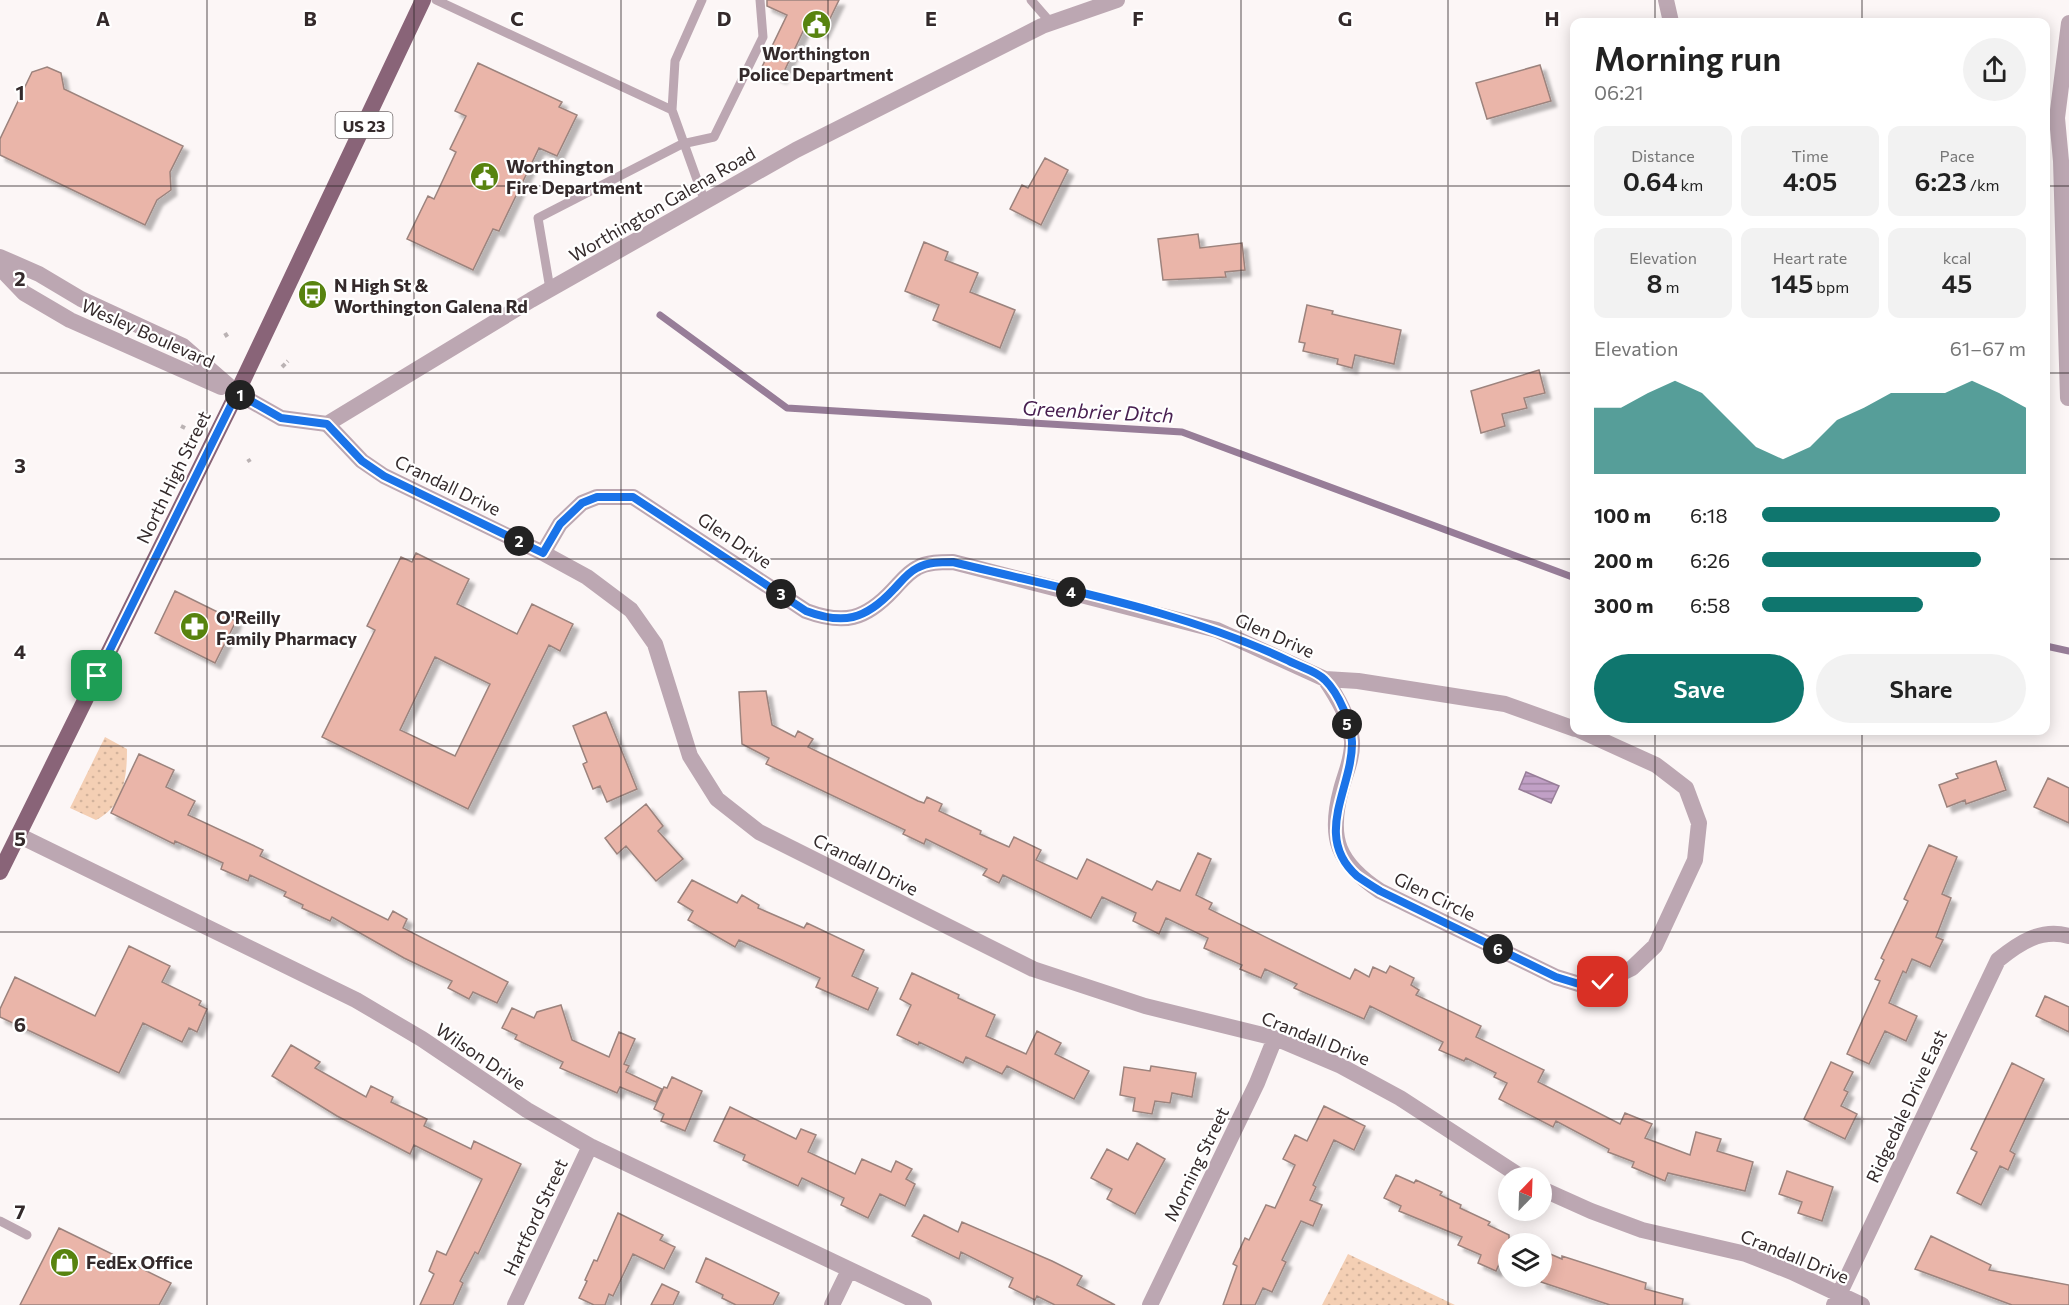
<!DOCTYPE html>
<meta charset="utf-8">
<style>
:root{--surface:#fff;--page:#f2f2f2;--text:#222;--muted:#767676;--accent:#0f766e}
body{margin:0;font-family:Commissioner,sans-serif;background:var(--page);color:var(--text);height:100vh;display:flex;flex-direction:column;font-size:22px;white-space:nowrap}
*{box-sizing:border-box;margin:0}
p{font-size:20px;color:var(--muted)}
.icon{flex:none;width:33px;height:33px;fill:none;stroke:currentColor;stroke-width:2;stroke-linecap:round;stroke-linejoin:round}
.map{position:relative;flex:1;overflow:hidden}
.details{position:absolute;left:1570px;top:18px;width:480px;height:717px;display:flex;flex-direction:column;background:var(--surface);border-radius:12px;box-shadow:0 3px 15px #0003}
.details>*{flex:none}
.needle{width:39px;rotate:23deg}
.fabs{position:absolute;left:1498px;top:1167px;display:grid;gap:12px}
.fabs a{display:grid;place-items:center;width:54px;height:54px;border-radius:50%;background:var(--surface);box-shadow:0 3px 15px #0003;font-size:30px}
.pin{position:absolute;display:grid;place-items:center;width:51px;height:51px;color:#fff;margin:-26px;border-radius:12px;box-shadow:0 3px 9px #0006}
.km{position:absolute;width:30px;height:30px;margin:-15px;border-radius:50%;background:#222;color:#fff;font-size:16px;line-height:30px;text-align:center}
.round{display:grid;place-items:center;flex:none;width:63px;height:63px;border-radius:32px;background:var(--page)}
.overview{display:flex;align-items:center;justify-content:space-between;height:102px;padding:0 24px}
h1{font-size:33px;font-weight:600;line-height:45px}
.metrics{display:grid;grid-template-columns:repeat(3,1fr);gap:9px;height:102px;padding:6px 24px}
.metrics div{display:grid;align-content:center;border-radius:12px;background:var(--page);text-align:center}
.metrics b{font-size:26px;font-weight:600}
.metrics small{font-size:16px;font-weight:400}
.metrics p{font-size:16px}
.chart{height:168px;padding:12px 24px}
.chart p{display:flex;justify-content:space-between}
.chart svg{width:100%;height:108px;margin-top:6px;fill:var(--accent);opacity:.7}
.button{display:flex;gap:12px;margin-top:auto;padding:12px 24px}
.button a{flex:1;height:69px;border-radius:36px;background:var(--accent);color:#fff;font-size:24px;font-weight:600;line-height:69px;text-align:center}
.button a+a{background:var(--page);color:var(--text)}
ul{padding:0 24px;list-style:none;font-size:20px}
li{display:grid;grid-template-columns:96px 72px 1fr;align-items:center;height:45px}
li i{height:15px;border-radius:8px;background:var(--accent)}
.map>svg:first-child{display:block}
</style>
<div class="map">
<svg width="2069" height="1305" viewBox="0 0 2069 1305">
<defs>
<pattern id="park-dots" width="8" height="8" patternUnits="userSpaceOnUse" patternTransform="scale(1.5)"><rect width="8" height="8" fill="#f4cfb4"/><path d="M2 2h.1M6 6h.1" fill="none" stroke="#d2b29b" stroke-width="1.8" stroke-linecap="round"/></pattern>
<pattern id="water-rules" width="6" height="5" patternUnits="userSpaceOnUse" patternTransform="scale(1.5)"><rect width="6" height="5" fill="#c1a0c6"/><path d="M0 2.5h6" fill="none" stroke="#9e83a1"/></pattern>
<filter id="shadow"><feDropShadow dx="5.5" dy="5.5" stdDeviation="1.5" flood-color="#0004"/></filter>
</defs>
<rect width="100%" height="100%" fill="#fcf6f6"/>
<!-- park -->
<path fill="url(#park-dots)" d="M105 737 127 749C127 777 124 806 96 820L70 808Z
M1348 1254 1455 1305H1322Z"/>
<!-- water -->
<path fill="url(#water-rules)" stroke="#977d98" stroke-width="1.5" d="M1526 772 1559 786 1551 803 1519 789Z"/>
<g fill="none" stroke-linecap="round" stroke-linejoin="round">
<!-- stream -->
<path stroke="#977d98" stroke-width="7" d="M660 315 787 408 1182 432 1575 578
M2046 646 2069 651"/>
</g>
<!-- building -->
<path fill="#eab5a9" stroke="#9c837d" stroke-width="1.5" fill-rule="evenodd" filter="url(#shadow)" d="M767 0H839L823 33 806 25 781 78 761 69 787 15 767 6Z
M478 63 562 102 559 107 577 115 557 156 539 148 499 231 493 229 473 270 407 239 428 196 434 199 456 152 450 149 466 116 455 111Z
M1540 65 1551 101 1487 119 1476 83Z
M47 67 61 73 64 89 183 146 170 172 171 190 157 200 145 225 0 155V139L32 72Z
M1045 158 1068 170 1041 225 1010 209 1022 185 1028 188Z
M1198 234 1200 248 1242 243 1245 270 1225 272 1226 277 1163 280 1158 239Z
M924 242 948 252 945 260 978 273 970 292 1015 310 1000 348 933 320 939 305 905 291Z
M1307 305 1333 311 1332 314 1401 330 1394 364 1355 355 1352 368 1337 364 1338 359 1303 351 1305 343 1299 342Z
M1539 370 1545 393 1524 398 1527 408 1502 414 1505 426 1481 433 1471 391Z
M416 553 469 579 457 604 517 634 532 604 573 624 560 651 549 645 468 809 322 737 375 630 367 626 401 557 412 562ZM435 657 490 684 455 756 400 730Z
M175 591 236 621 215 663 155 633Z
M766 691 772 725 795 737 798 731 813 739 808 747 918 801 924 803 927 797 942 804 939 811 981 831 980 834 1009 847 1014 837 1041 850 1036 860 1077 879 1087 859 1152 890 1157 881 1180 891 1198 853 1211 859 1196 895 1212 903 1209 909 1350 979 1355 969 1369 977 1373 967 1386 973 1390 966 1414 978 1411 985 1419 990 1416 995 1481 1026 1476 1037 1544 1070 1538 1082 1620 1124 1625 1113 1652 1124 1645 1138 1690 1155 1696 1132 1721 1139 1717 1151 1753 1162 1745 1191 1668 1173 1665 1181 1632 1167 1634 1162 1608 1152 1609 1149 1556 1121 1553 1127 1499 1099 1507 1083 1494 1077 1496 1073 1466 1058 1464 1061 1439 1050 1443 1042 1370 1006 1364 1019 1294 988 1297 984 1265 969 1261 978 1240 969 1242 965 1204 948 1208 938 1166 918 1159 934 1133 921 1136 913 1102 897 1091 918 1003 875 999 883 983 875 987 869 926 839 924 844 903 834 905 830 766 764 769 758 742 744 739 692Z
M606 712 637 789 607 802 600 786 593 789 583 764 587 762 573 726Z
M139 754 174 770 166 787 195 801 188 815 263 850 260 856 388 920 393 911 407 919 403 928 508 982 497 1003 473 992 469 999 448 988 452 981 404 958 332 917 330 921 302 908 303 905 284 896 286 892 250 875 248 881 221 869 223 863 175 841 174 844 111 813Z
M1996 761 2006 790 1966 804 1965 800 1947 807 1939 785 1958 778 1956 774Z
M2048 778 2069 788V823L2034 807Z
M646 804 663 826 658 831 683 859 656 881 626 846 617 854 605 838Z
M1929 845 1957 857 1942 894 1951 898 1936 937 1943 940 1930 967 1912 959 1906 973 1903 971 1889 1003 1917 1016 1906 1041 1885 1031 1869 1064 1847 1054 1880 981 1875 979 1884 960 1881 958 1908 901 1904 899Z
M692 880 737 903 742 895 759 905 758 908 804 928 807 923 864 950 852 976 878 988 868 1010 816 987 820 978 739 940 735 947 688 920 693 911 678 902Z
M129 946 170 966 162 982 201 1001 199 1005 207 1009 197 1032 189 1028 182 1042 143 1023 119 1073 0 1017V1009L15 977 95 1016Z
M912 973 959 995 958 998 995 1015 986 1036 1026 1054 1037 1031 1061 1043 1055 1054 1089 1071 1074 1099 1007 1066 1002 1074 966 1057 963 1063 919 1042 918 1045 897 1035 911 1005 900 999Z
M2045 996 2069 1007V1032L2036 1016Z
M561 1005 572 1040 609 1057 619 1032 635 1039 624 1064 629 1066 626 1072 662 1089 656 1102 620 1087 617 1093 560 1068 563 1062 515 1039 517 1035 502 1028 512 1008 534 1018 537 1012Z
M291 1045 320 1062 315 1068 366 1097 371 1086 393 1097 391 1102 427 1119 424 1126 471 1149 474 1141 521 1164 478 1254 475 1252 460 1281 463 1283 453 1305H420L434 1274 429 1271 437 1251 446 1255 482 1179 414 1145 410 1154 337 1116 272 1076Z
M1831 1062 1853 1072 1844 1090 1848 1092 1841 1106 1857 1114 1845 1139 1804 1119Z
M2012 1063 2044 1079 2010 1151 2015 1154 2008 1170 2000 1166 1981 1205 1957 1193 1977 1152 1971 1149Z
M1151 1066 1196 1073 1192 1097 1172 1093 1170 1103 1155 1101 1152 1114 1133 1111 1135 1098 1120 1095 1124 1067 1150 1071Z
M672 1077 702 1091 685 1131 661 1121 664 1114 654 1109 664 1087 667 1088Z
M1324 1106 1365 1126 1354 1150 1334 1140 1313 1185 1316 1187 1310 1200 1322 1205 1313 1226 1301 1221 1282 1260 1286 1262 1272 1292 1263 1288 1255 1305H1223L1237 1266 1233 1264 1245 1238 1249 1240 1266 1205 1275 1208 1295 1165 1283 1159 1295 1135 1307 1141Z
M730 1107 796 1139 801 1129 816 1135 808 1152 855 1174 862 1159 891 1172 896 1161 912 1169 906 1179 915 1184 905 1206 880 1194 868 1218 841 1205 844 1198 802 1178 798 1186 743 1160 745 1155 714 1141Z
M1137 1143 1165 1159 1135 1214 1107 1199 1112 1189 1091 1178 1107 1149 1128 1160Z
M1787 1171 1833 1187 1822 1221 1798 1213 1802 1202 1779 1194Z
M1396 1175 1414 1183 1416 1180 1442 1192 1440 1195 1461 1205 1460 1208 1490 1222 1488 1225 1509 1235V1263L1501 1260 1496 1271 1478 1263 1481 1255 1458 1245 1462 1237 1399 1211 1401 1206 1384 1198Z
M618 1213 663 1235 660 1240 675 1247 664 1269 633 1254 613 1296 609 1294 605 1305H594L579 1298 587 1281 585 1280 594 1260 597 1261Z
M924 1215 958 1232 962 1222 1052 1261 1082 1276 1077 1285 1115 1305H1055L1037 1296 1035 1300 1009 1287 1013 1278 961 1252 959 1259 912 1236Z
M59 1228 171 1283 159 1305H20Z
M1931 1236 1991 1265 1989 1270 2069 1285V1305H2012L1915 1269Z
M1543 1251 1562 1259V1256L1646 1283 1645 1289 1683 1299 1682 1305H1610L1541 1282Z
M706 1258 779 1293 773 1305H736L722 1298 723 1295 696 1282Z
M662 1284 679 1292 673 1305H651Z"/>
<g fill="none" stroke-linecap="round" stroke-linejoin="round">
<!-- path -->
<path stroke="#bab2b3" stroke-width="4" stroke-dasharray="4.5 3" stroke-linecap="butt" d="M225 333 228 338
M282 367 288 361
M181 426 187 429
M248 459 250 462"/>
<!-- service -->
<path stroke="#bca7b2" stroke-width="9" d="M436 0 672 110
M702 0 675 61 672 110 705 202
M1031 0 1051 23
M550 289 538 218 682 144 714 137 763 37 760 0
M0 1221 27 1235"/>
<!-- minor -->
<path stroke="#bca7b2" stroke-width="16" d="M1666 0 1671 22
M0 257 39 274 81 299 183 346 237 393
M0 268 24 293 70 320 221 387
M2068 398 2061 161 2057 118 2069 23
M327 424 362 461 384 476 543 553 587 577 631 610 655 644 690 756 717 799 759 832 1033 969 1145 1006 1275 1038 1341 1066 1400 1098 1523 1178
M543 553 560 524 582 503 597 497H633L806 611C844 625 865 620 893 590 900 583 907 573 917 568 927 562 941 562 953 562L1217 630 1325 679
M1575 729 1505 704 1358 681 1325 679C1337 697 1350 718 1352 741 1353 758 1345 774 1341 790 1328 839 1338 863 1380 891L1556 977 1579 984 1603 982 1632 968 1655 946 1695 860 1699 823 1686 788 1656 765 1579 730
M18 835 356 1000 422 1039 527 1110 590 1146 924 1305
M1542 1189 1591 1211 1642 1230 1746 1254 1792 1272 1862 1305
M515 1305 590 1146
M832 1305 849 1270
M1150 1305 1257 1083 1275 1038
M1834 1305 1998 960C2019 943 2041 928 2069 936"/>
<!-- tertiary -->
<path stroke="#bca7b2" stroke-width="16" d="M237 393 281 418 327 424 531 300 796 150 1042 26 1117 0"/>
<!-- primary -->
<path stroke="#896478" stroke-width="16" d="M0 872 237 393 423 0"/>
</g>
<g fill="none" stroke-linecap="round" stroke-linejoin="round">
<defs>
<path id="route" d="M97 676 237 393 281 418 327 424 362 461 384 476 543 553 560 524 582 503 597 497H633L806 611C843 625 865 620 893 590 900 583 907 573 917 568 928 562 941 562 953 562 1066 590 1184 611 1289 661 1300 667 1317 671 1325 680 1339 694 1351 722 1352 742 1353 787 1312 836 1357 876 1364 881 1372 886 1380 891L1556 977 1579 984 1603 982"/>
</defs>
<!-- route casing -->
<use href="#route" stroke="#fff" stroke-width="12"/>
<!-- route -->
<use href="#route" stroke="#1a73e8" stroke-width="8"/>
</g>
<!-- grid -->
<path fill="none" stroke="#342a2b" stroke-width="1.5" stroke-opacity="0.55" d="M207 0V1305M414 0V1305M621 0V1305M828 0V1305M1034 0V1305M1241 0V1305M1448 0V1305M1655 0V22M1862 0V22M0 186H1575M2046 186H2069M0 373H1575M2046 373H2069M0 559H1575M2046 559H2069M1655 730V1305M1862 730V1305M0 746H2069M0 932H2069M0 1119H2069"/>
<!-- icons -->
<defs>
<symbol id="civic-disc" viewBox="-11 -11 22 22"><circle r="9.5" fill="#58830f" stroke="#fff"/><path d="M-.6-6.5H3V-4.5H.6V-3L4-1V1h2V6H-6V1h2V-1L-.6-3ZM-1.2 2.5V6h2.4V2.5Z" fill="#fff"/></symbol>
<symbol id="bus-disc" viewBox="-11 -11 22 22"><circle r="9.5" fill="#58830f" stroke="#fff"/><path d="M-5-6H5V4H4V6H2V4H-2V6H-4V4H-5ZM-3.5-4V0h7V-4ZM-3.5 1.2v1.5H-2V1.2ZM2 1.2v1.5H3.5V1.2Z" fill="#fff"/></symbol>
<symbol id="pharmacy-disc" viewBox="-11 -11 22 22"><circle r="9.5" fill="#58830f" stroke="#fff"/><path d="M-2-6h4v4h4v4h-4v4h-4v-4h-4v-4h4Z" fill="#fff"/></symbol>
<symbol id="shop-disc" viewBox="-11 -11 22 22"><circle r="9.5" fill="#58830f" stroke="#fff"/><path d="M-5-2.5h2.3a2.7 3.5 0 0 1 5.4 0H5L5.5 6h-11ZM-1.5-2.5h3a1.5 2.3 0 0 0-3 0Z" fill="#fff"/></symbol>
</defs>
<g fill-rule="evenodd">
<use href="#civic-disc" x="800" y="8" width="33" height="33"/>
<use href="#civic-disc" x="468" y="160" width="33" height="33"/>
<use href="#bus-disc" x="296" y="278" width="33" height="33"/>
<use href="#pharmacy-disc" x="178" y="610" width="33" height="33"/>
<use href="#shop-disc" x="48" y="1246" width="33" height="33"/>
</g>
<g text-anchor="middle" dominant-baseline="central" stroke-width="4.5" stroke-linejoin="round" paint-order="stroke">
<!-- shield labels -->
<rect fill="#fff" stroke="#716a6b" stroke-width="1.5" x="335.5" y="112" width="57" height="26" rx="4.5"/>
<g font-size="16" font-weight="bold" fill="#342a2b">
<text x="364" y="125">US 23</text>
</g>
<!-- poi labels -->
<g font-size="18" font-weight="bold" fill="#342a2b" stroke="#fff" text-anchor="start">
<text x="816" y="53" text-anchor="middle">Worthington<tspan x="816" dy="21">Police Department</tspan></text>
<text x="506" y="166">Worthington<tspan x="506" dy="21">Fire Department</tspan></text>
<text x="334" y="285">N High St &amp;<tspan x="334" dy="21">Worthington Galena Rd</tspan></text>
<text x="216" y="617">O'Reilly<tspan x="216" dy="21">Family Pharmacy</tspan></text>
<text x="86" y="1262">FedEx Office</text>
</g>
<!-- street labels -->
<g font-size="18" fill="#342a2b" stroke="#fff">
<text transform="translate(662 204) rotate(-30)">Worthington Galena Road</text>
<text transform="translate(148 333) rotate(24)">Wesley Boulevard</text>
<text transform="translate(173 477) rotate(-64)">North High Street</text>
<text transform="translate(448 485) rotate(26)">Crandall Drive</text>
<text transform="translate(735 540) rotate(34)">Glen Drive</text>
<text transform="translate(1275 635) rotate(24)">Glen Drive</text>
<text transform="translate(866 864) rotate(27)">Crandall Drive</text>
<text transform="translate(1435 896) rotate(26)">Glen Circle</text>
<text transform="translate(1316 1038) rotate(22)">Crandall Drive</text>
<text transform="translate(481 1056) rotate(34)">Wilson Drive</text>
<text transform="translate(1906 1106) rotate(-65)">Ridgedale Drive East</text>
<text transform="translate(1196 1164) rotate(-64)">Morning Street</text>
<text transform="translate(535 1217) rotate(-65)">Hartford Street</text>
<text transform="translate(1795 1256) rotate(22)">Crandall Drive</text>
</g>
<!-- water labels -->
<g font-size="20" font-style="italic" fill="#492051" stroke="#fff">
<text transform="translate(1098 411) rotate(3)">Greenbrier Ditch</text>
</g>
</g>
<g font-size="20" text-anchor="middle" font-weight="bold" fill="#342a2b" stroke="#fff" stroke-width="4.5" stroke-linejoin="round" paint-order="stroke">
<text x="103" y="26">A</text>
<text x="310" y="26">B</text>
<text x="517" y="26">C</text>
<text x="724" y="26">D</text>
<text x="931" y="26">E</text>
<text x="1138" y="26">F</text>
<text x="1345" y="26">G</text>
<text x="1552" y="26">H</text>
<text x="20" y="100">1</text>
<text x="20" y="286">2</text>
<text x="20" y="473">3</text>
<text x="20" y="659">4</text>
<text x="20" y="846">5</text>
<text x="20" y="1032">6</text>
<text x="20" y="1219">7</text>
</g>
</svg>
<div class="fabs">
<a><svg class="needle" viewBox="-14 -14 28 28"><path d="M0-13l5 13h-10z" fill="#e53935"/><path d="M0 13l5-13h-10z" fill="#767676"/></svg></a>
<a><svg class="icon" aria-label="layers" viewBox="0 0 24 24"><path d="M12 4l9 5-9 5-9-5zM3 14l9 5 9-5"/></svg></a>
</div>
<div class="pin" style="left:97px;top:676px;background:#1e9e55"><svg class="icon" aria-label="arrive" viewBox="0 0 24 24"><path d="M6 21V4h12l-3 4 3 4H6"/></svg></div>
<div class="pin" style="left:1603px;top:982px;background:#d93025"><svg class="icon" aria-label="check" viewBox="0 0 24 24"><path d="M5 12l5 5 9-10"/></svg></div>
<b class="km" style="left:240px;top:395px">1</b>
<b class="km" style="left:519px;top:541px">2</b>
<b class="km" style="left:781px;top:594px">3</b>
<b class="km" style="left:1071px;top:592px">4</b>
<b class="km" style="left:1347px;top:724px">5</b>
<b class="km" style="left:1498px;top:949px">6</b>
<section class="details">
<div class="overview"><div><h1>Morning run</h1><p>06:21</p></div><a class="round"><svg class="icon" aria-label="share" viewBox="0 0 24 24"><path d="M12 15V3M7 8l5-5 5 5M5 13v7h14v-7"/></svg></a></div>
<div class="metrics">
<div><p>Distance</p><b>0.64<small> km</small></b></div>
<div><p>Time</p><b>4:05</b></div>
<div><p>Pace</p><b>6:23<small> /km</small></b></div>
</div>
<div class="metrics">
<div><p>Elevation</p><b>8<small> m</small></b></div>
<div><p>Heart rate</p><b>145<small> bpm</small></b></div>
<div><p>kcal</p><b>45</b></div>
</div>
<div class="chart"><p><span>Elevation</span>61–67 m</p>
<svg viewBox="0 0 160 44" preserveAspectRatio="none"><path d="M0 44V17L10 17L20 11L30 6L40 11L50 22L60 33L70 38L80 33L90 22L100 17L110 11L120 11L130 11L140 6L150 11L160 17V44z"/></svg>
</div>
<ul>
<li><b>100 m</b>6:18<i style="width:90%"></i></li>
<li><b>200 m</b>6:26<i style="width:83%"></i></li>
<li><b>300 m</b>6:58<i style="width:61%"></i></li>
</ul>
<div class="button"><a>Save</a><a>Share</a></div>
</section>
</div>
